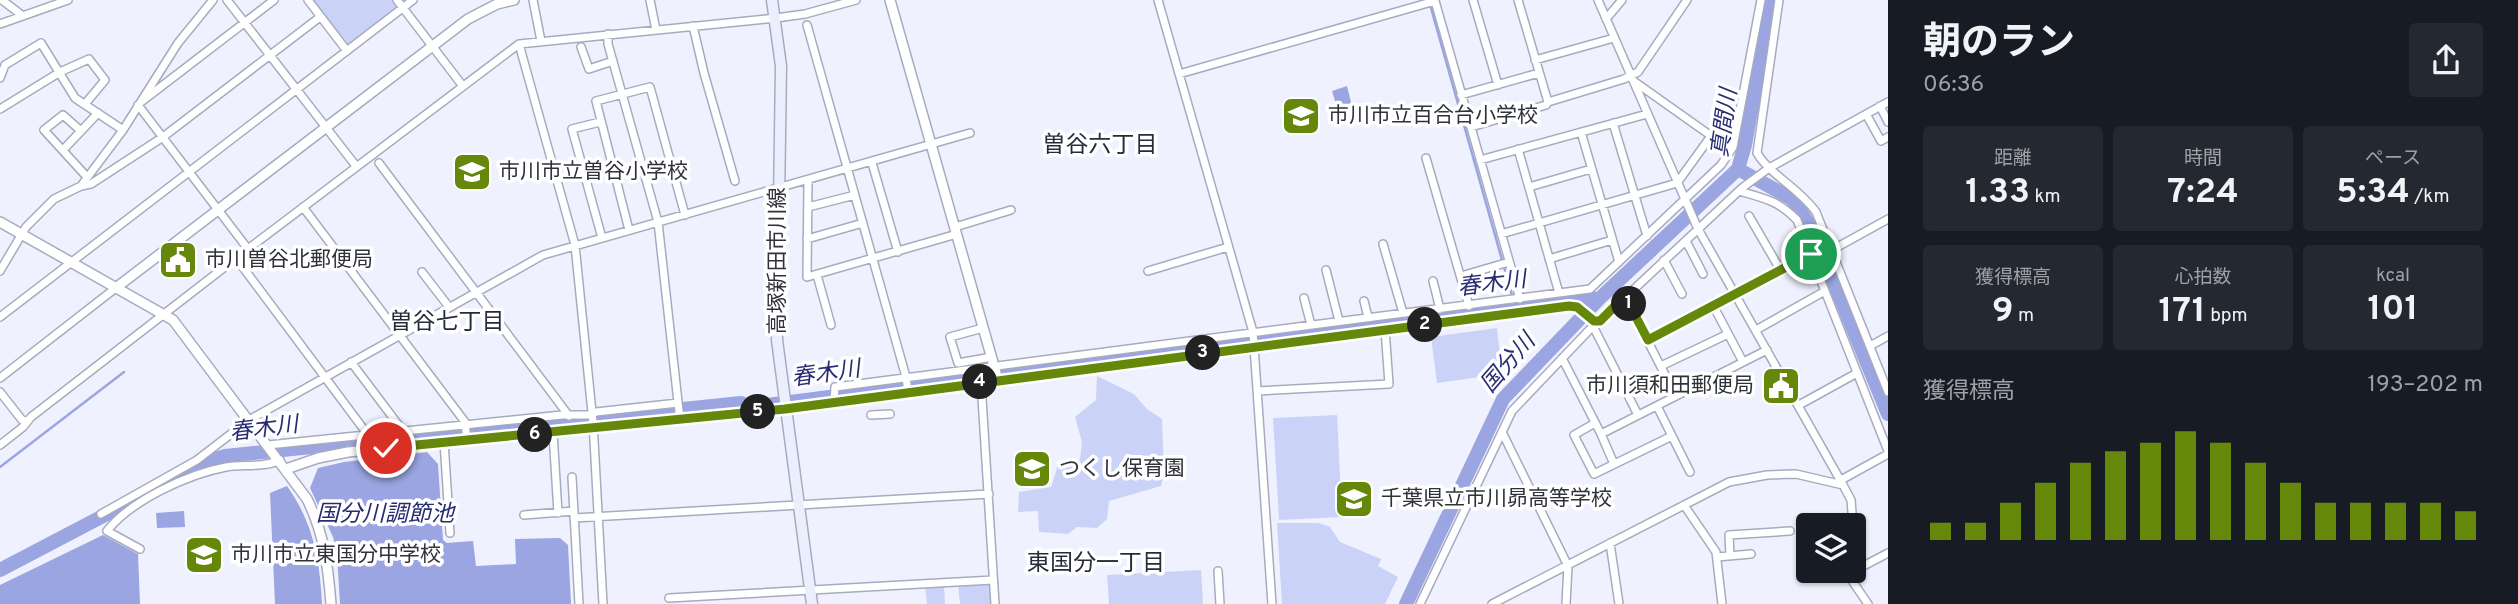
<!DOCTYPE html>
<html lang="ja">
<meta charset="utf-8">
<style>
:root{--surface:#171b24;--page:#242831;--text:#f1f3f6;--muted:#9ea1a6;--accent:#65880b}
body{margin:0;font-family:Overpass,"Noto Sans JP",sans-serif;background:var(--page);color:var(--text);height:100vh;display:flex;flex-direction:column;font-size:26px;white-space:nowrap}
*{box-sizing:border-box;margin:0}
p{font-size:23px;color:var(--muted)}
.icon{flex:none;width:38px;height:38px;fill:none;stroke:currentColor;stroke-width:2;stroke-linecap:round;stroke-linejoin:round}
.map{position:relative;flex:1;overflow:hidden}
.side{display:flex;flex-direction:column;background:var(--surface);width:630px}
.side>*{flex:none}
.controls{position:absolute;left:1796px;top:513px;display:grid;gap:14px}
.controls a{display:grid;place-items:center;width:70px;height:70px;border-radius:7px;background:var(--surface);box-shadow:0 2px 5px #0004;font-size:35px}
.pin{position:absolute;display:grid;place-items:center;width:60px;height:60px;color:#fff;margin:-30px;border:4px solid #fff;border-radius:50%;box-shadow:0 2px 7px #0007}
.km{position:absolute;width:35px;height:35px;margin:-18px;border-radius:50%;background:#222;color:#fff;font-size:19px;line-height:35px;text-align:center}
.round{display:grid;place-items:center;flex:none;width:74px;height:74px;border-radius:7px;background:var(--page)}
.summary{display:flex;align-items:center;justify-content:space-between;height:119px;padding:0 35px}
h1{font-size:38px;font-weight:700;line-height:52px}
.figures{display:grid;grid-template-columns:repeat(3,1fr);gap:10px;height:119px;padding:7px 35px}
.figures div{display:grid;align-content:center;border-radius:7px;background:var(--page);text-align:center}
.figures b{font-size:35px;font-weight:700}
.figures small{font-size:19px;font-weight:400}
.figures p{font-size:19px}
.chart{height:196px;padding:14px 35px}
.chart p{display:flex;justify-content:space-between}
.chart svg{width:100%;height:126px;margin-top:7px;stroke:var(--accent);stroke-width:6}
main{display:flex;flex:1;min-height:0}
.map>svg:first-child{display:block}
</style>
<main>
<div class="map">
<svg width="1888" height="604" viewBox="0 0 1888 604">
<rect width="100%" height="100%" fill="#eff2fe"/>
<!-- green -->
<path fill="#cad2f7" d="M313 0H393L398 6 347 45Z
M1497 328 1502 374 1437 383 1431 337Z
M1097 376 1134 394 1147 409 1162 419 1164 473 1161 486 1109 501 1107 519 1097 528 1077 527 1068 534 1039 532 1038 511 1018 512 1019 492 1051 487 1058 465 1070 466 1080 459 1082 442 1075 417 1096 400Z
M1337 415 1342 517 1279 520 1273 418Z
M1277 523H1319L1330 527 1340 542 1381 559 1378 566 1398 577 1385 604H1282Z
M1201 570 1203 604H1109L1107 575Z
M989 583 992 604H960L958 584Z
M944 585 945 604H927L925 586Z"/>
<!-- water -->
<path fill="#9aa5e1" d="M1347 86 1354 114 1340 118 1332 91Z
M427 452 438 464 443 540 447 543 473 541 476 566 516 564 515 539 560 538 568 545 571 604H340L337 554 333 537 310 488 318 468 344 462Z
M287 486C313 522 320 560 322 604H275L270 493Z
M184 511 185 527 157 528 156 513Z
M103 535 138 554 140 604H0V585Z"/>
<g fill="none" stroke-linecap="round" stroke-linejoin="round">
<!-- stream -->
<path stroke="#9aa5e1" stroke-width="2.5" d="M1431 8 1515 306
M0 467 124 372"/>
<!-- river -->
<path stroke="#9aa5e1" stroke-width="14" d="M1738 169 1792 199 1811 227 1888 414
M0 570 206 462 225 456 741 403 750 407 845 395 849 392 1578 297 1599 299
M1406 604 1503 399 1599 299 1738 169 1745 145 1771 0"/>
<defs>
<path id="minor" d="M2 0 23 16
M227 0 356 166
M308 0 347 51
M397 0 462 85
M533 0 541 41
M650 0 656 30
M1158 0 1253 332 1272 604
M1473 0 1498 85
M1598 0 1698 229 1843 485 1851 500 1853 525
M1779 0 1757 153C1770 175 1799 188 1816 212L1888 392
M1606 19 1622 0
M0 24 68 0
M807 25 906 377 908 392
M693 26 704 73 735 181
M608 34V44L658 222 680 420
M519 44 575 245 593 422 603 604
M581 47 589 69 613 61
M1535 60 1614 38
M1179 74 1435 1 1520 299
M0 78 5 65 41 43 75 98 123 130
M1635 82 1731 150
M1461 95 1539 73
M141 102 274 0
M1548 102 1624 79 1638 72 1687 0
M138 105 248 249
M1880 106 1888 122
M0 109 60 72 89 59 105 80 85 104
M1866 114 1881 141 1888 137
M600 122 572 129 602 238
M1613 123 1647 236
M1471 127 1546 105 1548 102 1518 0
M81 131 63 115 44 130 87 177
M1581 132 1619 262
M1518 149 1559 293
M63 150 98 113
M1426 158 1469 306
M1480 160 1647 114
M379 163 569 416
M872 163 898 252
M808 181 807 277 957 234
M81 186 91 184 163 137 320 17
M1529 187 1591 169
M1739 191C1764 198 1779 201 1797 220L1888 451
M303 207 465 422 467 441
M808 207 855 195
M1749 216 1781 271
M955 227 1011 210
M629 230 596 101 650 87 685 215
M1501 234 1677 183 1711 136
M807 239 863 223
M1686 241 1703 274
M1383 244 1403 313
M1832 250 1888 219
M236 258 368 435
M1549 259 1612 240
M1664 260 1682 294
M1326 270 1339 321
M0 271 26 227 54 199 81 186 123 130 178 43 213 0
M1148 271 1228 247
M422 272 449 307
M817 275 831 325
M1461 276 1509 262
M1433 281 1440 309
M1625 297 1676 396
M1304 298 1311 325
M1364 301 1368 317
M1714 307 1743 362
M0 317 413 0
M1593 326 1638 415
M983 328 950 337 958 363 992 357
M1756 330 1825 291
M1648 340 1811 255
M1870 346 1888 336
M1562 358 1601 434 1767 350
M351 362 403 431
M1661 366 1728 334
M0 378 117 287
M998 380 1569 306 1577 307 1594 321
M981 382 995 604
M1258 391 1389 384 1385 329
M0 392 22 420 27 421
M834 402 835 387 1590 289 1721 165 1733 147 1761 0
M1799 405 1857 373
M1657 406 1690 472
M871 415 890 414
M1595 423 1574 435 1594 474 1672 436
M1502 432 1568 566 1566 604
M553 433 558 513
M1601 434 1614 464
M444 442 450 533
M0 445 23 427 31 417 248 249 519 44 776 18 805 14 856 0
M268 445 562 415H590L596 412 678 403
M572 477 579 604
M1841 480 1888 454
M1684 505 1716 552 1722 604
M101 514 197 460 249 420 543 255 970 133
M524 515 574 511
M574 518 989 494
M1610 543 1619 604
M140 549 107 531C130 501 188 474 226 467 243 464 264 468 280 460
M1730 556 1729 535 1790 531
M1717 557 1751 554
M1218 571 1220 604
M1852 571 1853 582 1868 604
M1852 572 1888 553
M669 598 993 580
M1420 604 1512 411 1593 326 1594 321H1600L1742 188 1769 168 1888 102
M1492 604 1729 482 1767 475 1796 474 1843 485"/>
<path id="tertiary" d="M0 222 173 320 307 499C324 533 328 566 331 604
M117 287 468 19 497 4 514 0
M286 469 318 458 348 452 785 409 998 380 890 0"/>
<path id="secondary" d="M772 0 781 66 777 340 812 604"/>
</defs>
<!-- minor casing -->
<use href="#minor" stroke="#a7abbe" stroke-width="10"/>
<!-- tertiary casing -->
<use href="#tertiary" stroke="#a7abbe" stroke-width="12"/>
<!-- secondary casing -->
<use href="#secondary" stroke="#a7abbe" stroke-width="13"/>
<!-- minor -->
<use href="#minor" stroke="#fff" stroke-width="7"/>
<!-- tertiary -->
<use href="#tertiary" stroke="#fff" stroke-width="9"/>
<!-- secondary -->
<use href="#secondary" stroke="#ebeefd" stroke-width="10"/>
</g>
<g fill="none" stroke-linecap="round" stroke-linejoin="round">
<defs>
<path id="route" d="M386 448 785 409 1569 306 1577 307 1594 321H1600L1625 296 1648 340 1811 254"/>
</defs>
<!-- route casing -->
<use href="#route" stroke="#fff" stroke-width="14"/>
<!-- route -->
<use href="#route" stroke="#65880b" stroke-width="9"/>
</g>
<!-- icons -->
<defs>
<symbol id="school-square" viewBox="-11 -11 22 22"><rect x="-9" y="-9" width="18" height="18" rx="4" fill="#65880b" stroke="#fff"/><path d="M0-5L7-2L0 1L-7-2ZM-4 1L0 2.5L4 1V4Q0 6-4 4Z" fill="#fff"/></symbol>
<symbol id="civic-square" viewBox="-11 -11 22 22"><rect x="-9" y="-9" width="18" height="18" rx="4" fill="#65880b" stroke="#fff"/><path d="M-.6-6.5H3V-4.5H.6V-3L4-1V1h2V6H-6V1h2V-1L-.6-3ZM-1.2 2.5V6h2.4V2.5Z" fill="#fff"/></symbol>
</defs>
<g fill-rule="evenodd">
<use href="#school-square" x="1279" y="94" width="44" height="44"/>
<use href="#school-square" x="450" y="150" width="44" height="44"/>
<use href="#civic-square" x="156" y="238" width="44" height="44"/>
<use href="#civic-square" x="1759" y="364" width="44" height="44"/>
<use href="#school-square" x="1010" y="447" width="44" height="44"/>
<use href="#school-square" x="1332" y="477" width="44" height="44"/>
<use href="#school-square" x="182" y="533" width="44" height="44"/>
</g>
<g text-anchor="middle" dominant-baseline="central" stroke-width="7" stroke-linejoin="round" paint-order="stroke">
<!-- poi labels -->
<g font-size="21" fill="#303239" stroke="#fff" text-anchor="start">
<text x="1328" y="116">市川市立百合台小学校</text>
<text x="499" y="172">市川市立曽谷小学校</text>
<text x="205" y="260">市川曽谷北郵便局</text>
<text x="1754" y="386" text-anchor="end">市川須和田郵便局</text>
<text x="1059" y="469">つくし保育園</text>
<text x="1381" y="499">千葉県立市川昴高等学校</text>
<text x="231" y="555">市川市立東国分中学校</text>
</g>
<!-- street labels -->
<g font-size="21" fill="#303239" stroke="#fff">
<text transform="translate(778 261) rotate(-90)">高塚新田市川線</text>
</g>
<!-- water labels -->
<g font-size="23" font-style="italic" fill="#282c72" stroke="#fff">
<text transform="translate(1726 123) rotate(-82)">真間川</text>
<text transform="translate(1492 285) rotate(-7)">春木川</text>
<text transform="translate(1509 364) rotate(-49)">国分川</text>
<text transform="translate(826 375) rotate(-8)">春木川</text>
<text transform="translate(264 430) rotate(-7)">春木川</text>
<text x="385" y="515">国分川調節池</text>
</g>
<!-- neighbourhood labels -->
<g font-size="23" fill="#282b3a" stroke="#fff">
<text x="1100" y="146">曽谷六丁目</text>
<text x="447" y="323">曽谷七丁目</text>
<text x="1096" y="564">東国分一丁目</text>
</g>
</g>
</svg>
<div class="controls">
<a><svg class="icon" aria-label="layers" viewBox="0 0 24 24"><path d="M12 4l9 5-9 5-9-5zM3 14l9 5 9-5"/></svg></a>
</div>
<div class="pin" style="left:1811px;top:254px;background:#1e9e55"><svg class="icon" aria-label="arrive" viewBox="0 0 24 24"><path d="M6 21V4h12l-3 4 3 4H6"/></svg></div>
<div class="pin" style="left:386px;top:448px;background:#d93025"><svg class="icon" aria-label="check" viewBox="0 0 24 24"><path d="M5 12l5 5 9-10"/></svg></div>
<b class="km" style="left:1629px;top:304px">1</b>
<b class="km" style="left:1425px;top:325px">2</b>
<b class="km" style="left:1203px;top:353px">3</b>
<b class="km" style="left:980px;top:382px">4</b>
<b class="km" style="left:758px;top:412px">5</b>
<b class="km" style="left:535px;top:435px">6</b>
</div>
<section class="side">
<div class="summary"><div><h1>朝のラン</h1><p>06:36</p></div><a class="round"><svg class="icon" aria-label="share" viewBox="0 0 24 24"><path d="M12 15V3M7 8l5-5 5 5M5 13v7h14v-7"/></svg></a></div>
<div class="figures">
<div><p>距離</p><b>1.33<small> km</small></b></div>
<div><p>時間</p><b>7:24</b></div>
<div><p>ペース</p><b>5:34<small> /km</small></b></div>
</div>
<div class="figures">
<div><p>獲得標高</p><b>9<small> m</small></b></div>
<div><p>心拍数</p><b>171<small> bpm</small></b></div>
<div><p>kcal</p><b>101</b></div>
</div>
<div class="chart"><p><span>獲得標高</span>193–202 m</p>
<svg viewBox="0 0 160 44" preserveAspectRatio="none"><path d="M5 44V38M15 44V38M25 44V31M35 44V24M45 44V17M55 44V13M65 44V10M75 44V6M85 44V10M95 44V17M105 44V24M115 44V31M125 44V31M135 44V31M145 44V31M155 44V34"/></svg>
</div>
</section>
</main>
